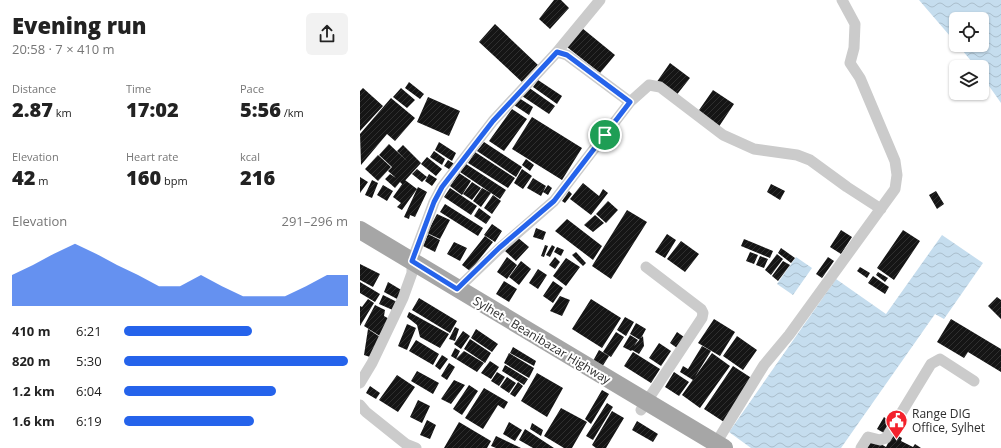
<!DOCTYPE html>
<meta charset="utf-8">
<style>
:root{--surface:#fff;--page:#f2f2f2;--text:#222;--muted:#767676;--accent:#2563eb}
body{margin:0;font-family:"Open Sans",sans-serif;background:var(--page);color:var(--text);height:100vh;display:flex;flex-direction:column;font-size:15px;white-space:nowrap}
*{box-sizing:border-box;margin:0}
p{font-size:13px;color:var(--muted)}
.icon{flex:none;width:22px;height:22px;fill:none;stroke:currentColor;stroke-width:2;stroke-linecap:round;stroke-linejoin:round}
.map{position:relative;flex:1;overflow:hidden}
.side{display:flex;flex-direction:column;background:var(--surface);width:360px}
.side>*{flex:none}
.controls{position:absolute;left:589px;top:12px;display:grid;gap:8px}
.controls a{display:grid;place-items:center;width:40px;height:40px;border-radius:6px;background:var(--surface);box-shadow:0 1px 3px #0004;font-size:20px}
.pin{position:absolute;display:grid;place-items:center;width:34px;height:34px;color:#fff;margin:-17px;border:2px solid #fff;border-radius:50%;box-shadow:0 1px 4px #0007}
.round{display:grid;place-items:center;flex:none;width:42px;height:42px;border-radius:6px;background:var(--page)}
.summary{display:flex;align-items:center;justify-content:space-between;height:68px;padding:0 12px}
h1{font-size:22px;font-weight:800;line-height:30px}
.metrics{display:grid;grid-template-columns:repeat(3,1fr);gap:6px;height:68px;padding:4px 12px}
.metrics div{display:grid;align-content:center}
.metrics b{font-size:20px;font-weight:800}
.metrics small{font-size:11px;font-weight:400}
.metrics p{font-size:11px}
.chart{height:112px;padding:8px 12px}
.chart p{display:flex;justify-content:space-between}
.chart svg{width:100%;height:72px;margin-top:4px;fill:var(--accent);opacity:.7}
ul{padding:0 12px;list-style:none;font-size:13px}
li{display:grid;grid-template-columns:64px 48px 1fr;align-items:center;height:30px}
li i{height:10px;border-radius:5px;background:var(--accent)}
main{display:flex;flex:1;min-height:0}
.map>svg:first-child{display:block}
</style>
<main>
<section class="side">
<div class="summary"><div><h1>Evening run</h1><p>20:58 · 7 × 410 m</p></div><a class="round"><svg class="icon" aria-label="share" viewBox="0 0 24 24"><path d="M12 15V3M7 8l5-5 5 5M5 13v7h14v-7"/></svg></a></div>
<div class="metrics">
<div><p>Distance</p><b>2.87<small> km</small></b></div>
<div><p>Time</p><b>17:02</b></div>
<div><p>Pace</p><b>5:56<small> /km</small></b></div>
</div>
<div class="metrics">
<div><p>Elevation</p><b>42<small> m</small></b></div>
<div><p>Heart rate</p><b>160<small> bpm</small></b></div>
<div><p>kcal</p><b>216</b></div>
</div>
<div class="chart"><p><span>Elevation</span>291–296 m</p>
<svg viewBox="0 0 160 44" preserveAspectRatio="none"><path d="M0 44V25L10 19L20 12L30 6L40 12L50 19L60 25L70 32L80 32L90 25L100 32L110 38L120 38L130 38L140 32L150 25L160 25V44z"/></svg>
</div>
<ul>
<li><b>410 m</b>6:21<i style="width:57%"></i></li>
<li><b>820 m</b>5:30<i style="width:100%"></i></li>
<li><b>1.2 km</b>6:04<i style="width:68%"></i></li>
<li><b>1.6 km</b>6:19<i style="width:58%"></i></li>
</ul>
</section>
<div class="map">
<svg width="641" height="448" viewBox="0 0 641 448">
<defs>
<pattern id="water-waves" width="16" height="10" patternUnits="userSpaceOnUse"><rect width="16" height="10" fill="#c5ddee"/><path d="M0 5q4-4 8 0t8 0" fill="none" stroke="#aabecc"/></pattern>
<pattern id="building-hatch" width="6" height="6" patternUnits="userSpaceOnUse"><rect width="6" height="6" fill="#151515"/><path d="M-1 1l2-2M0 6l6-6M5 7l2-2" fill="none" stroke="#2f2f2f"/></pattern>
</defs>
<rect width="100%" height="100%" fill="#fff"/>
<!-- water -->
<path fill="url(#water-waves)" d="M559 0H641V103L622 76V67H616L598 45H622V19H596V43Z
M582 235 623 263 584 319 575 314 481 448H391L369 432 476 279 526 314Z
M436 257 452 268 433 295 417 284Z"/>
<!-- building -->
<path fill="url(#building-hatch)" d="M194 0H201L209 8 190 29 179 19Z
M135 24 178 65 162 82 119 42Z
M222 28 255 55 240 73 207 47Z
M310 63 330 78 315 97 296 83Z
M178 80 202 96 197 104 173 87Z
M49 82 64 94 60 99 45 88Z
M168 87 195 106 189 114 162 96Z
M3 88 23 106 0 131V91Z
M41 88 55 100 47 108 33 97Z
M353 90 374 104 358 128 337 113Z
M68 97 100 111 89 136 57 122Z
M31 98 55 118 35 141 27 134 1 165 0 134Z
M159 98 173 107 169 115 154 105Z
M152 109 167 119 144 151 129 141Z
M172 117 222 148 202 180 152 149Z
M79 142 96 153 92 161 75 150Z
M124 142 162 167 156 177 117 151Z
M29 144 48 162 37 151 43 145 61 163 42 184 40 182 35 188 25 179 30 174 36 178 28 171 32 167 19 155Z
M74 151 85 159 82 165 70 157Z
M115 152 155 178 148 188 108 163Z
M18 155 31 167 18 181 5 169Z
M67 157 82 169 76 176 61 164Z
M166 159 174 165 170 171 162 165Z
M88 160 96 165 92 171 84 166Z
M106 164 146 190 140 199 100 172Z
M57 169 67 177 62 182 52 174Z
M162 169 172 176 163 189 154 183Z
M99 173 111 181 102 195 90 186Z
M69 174 77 179 72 186 65 181Z
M0 177 8 182 0 193Z
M173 178 186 186 181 196 167 188Z
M12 180 18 183 12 198 5 195Z
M45 180 57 189 58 187 67 192 55 217 50 215 49 219 44 217 57 189 42 210 37 207 41 203 33 197Z
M112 182 121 188 112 200 103 194Z
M223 183 239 196 243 189 248 193 231 215 210 199Z
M411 184 425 191 420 200 407 192Z
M23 185 33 191 27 201 17 195Z
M188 185 192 188 188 195 183 192Z
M90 188 117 206 111 215 84 197Z
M122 188 131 193 121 207 113 201Z
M209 191 212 194 205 203 202 201Z
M576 191 584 204 577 209 569 195Z
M133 195 141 201 132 214 124 208Z
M248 201 258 210 246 223 236 214Z
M85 204 123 228 118 236 80 212Z
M119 208 131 217 126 224 114 216Z
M267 210 287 222 251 279 232 266Z
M77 214 90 220 80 239 67 233Z
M235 215 244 223 233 232 224 225Z
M207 219 242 246 233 260 195 231Z
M132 224 142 231 135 242 124 235Z
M176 228 186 232 183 240 173 237Z
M481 230 492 237 481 254 470 247Z
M543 230 560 241 534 280 517 268Z
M68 234 80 240 75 252 63 246Z
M307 234 316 240 305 258 295 252Z
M125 236 133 242 110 271 102 265Z
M157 237 169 247 156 261 145 251Z
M384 239 413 251 410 258 381 246Z
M321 241 339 254 325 272 307 259Z
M94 242 107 248 100 261 87 254Z
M185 245 188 246 184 257 181 256Z
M192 245 195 247 190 257 186 255Z
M197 247 204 250 201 256 194 252Z
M421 248 435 258 431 263 418 253Z
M216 252 226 263 223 266 212 255Z
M390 252 398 255 394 264 386 261Z
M417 254 423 259 411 275 405 270Z
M400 256 408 259 404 268 396 265Z
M147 257 157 265 147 279 137 272Z
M195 257 200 262 195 269 189 265Z
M468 257 474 261 462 278 456 274Z
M206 258 220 267 206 286 193 276Z
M161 261 171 269 159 285 149 277Z
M423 261 430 265 418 281 412 276Z
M0 264 20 274 13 287 0 280Z
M500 267 510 273 507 278 497 271Z
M178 269 187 275 178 289 169 283Z
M518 272 528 278 525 282 516 275Z
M513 276 529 287 525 294 508 283Z
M144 281 157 289 149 302 136 294Z
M193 281 203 288 193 303 183 296Z
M0 282 20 294 15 302 0 293Z
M28 282 43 291 39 300 24 292Z
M23 295 39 303 35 311 19 304Z
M200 296 210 300 202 316 190 311Z
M637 297 641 300V319L628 306Z
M59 298 97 321 90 333 52 310Z
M8 299 14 303 0 326V306L2 307Z
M231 299 261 318 242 348 212 329Z
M15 305 25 310 24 316 31 320 23 338 4 326Z
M49 312 89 334 80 348 60 337 57 325 47 317Z
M265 317 274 322 266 336 257 330Z
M354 319 375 332 360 356 338 343Z
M591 319 641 349V372L608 352 604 358 577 342Z
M276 323 286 329 280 340 270 334Z
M47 324 56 328 47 350 38 346Z
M95 327 99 329 95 341 89 339Z
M8 329 20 337 10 357 4 355Z
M116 329 138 344 132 352 111 338Z
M103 331 110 336 101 349 94 344Z
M256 332 264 337 251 357 243 352Z
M317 332 324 337 317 348 310 343Z
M270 335 278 340 274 346 283 336 284 346 279 354 272 350 271 351 263 347Z
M377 336 397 350 383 370 363 356Z
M110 339 131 353 125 363 104 349Z
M56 340 79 354 73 365 49 351Z
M299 343 311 351 301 366 289 358Z
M342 346 351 351 333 380 320 372 323 366 328 369Z
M153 347 176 361 174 366 150 353Z
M95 348 100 351 96 359 91 356Z
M239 350 249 356 242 367 233 361Z
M104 351 124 363 117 372 96 359Z
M273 352 300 369 291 383 264 366Z
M149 353 174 368 169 378 144 363Z
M352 353 370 366 340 408 322 395Z
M82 355 88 359 80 370 75 366Z
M130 361 139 367 131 379 121 373Z
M89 363 95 367 87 380 81 376Z
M145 365 168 379 164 385 142 371Z
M373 366 393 379 364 422 344 409Z
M57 371 79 383 73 394 51 381Z
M137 372 145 377 139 386 131 381Z
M314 372 329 382 319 396 305 387Z
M177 373 203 388 187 417 161 401Z
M37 375 55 387 38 412 19 400Z
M147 377 156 383 149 393 140 387Z
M94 380 105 385 91 404 81 399Z
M158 382 163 386 155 397 150 394Z
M109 385 118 391 102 415 93 409Z
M10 386 20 393 16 399 6 393Z
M124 388 148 402 144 409 138 405 123 429 105 418Z
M242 390 249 394 231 424 225 419Z
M58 400 70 406 62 423 50 417Z
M247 403 253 407 233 440 226 436Z
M201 408 227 422 212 448H204L184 436Z
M252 411 264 418 246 448H236L232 445Z
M524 417 531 422 524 433 517 429Z
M67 420 76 425 70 439 60 435Z
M277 421 298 434 293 442 272 430Z
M99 422 131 441 127 448H84Z
M149 422 162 430 155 441 143 434Z
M172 423 183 430 181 436 170 429Z
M165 429 194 448H173L159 440Z
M533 433 542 438 541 441 553 447 555 444 561 448H507L512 439 526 447Z
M136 436 161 448H136L131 446Z"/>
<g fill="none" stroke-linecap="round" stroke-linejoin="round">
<!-- minor -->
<path stroke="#cbcbcb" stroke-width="11" d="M197 52 240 0
M97 289 139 249 194 201 270 102
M0 383 12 363 43 298 52 273V261L74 202 82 187 133 121 197 52 207 55 270 102 289 85 300 87 363 135 394 149 437 155 450 160 487 187 521 209
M0 405 6 412 46 444 56 448
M281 410 342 318 343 313 341 309 286 267
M352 446 356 443 404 365 429 335 535 189 537 175 535 161 500 78 490 63 494 48 495 24 482 0
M501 448 508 437 520 440 526 438 571 364 580 359 614 381"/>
<!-- primary -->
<path stroke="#a6a6a6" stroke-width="18" d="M0 230 364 448"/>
</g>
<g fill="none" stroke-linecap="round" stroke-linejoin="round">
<defs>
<path id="route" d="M197 52 207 55 270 102 194 201 139 248 97 289 52 261 74 202 82 187 133 121Z"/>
</defs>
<!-- route casing -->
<use href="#route" stroke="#fff" stroke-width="8"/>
<!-- route -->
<use href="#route" stroke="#2563eb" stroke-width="5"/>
</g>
<!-- icons -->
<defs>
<symbol id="civic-pin" viewBox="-11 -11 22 30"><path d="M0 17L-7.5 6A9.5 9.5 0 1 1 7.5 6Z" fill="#f3222c" stroke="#fff"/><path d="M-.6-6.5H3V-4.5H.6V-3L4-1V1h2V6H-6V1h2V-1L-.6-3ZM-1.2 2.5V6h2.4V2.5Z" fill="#fff"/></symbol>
</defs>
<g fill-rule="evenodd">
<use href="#civic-pin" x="524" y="408" width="25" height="34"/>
</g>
<g text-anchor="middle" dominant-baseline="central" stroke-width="4" stroke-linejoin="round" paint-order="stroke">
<!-- street labels -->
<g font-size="12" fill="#2e2e2e" stroke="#fff">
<text transform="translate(182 340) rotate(31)">Sylhet - Beanibazar Highway</text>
</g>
<!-- poi labels -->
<g font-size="12" fill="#2e2e2e" stroke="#fff" text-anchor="start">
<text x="552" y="413">Range DIG<tspan x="552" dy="14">Office, Sylhet</tspan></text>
</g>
</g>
</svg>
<div class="controls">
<a><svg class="icon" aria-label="locate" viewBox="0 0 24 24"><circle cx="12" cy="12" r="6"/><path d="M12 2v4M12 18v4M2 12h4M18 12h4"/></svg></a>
<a><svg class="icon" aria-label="layers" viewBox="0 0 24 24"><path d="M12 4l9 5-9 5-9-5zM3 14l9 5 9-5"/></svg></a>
</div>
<div class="pin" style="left:245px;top:135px;background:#1e9e55"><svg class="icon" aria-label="arrive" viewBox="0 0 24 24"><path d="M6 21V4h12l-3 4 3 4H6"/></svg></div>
</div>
</main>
